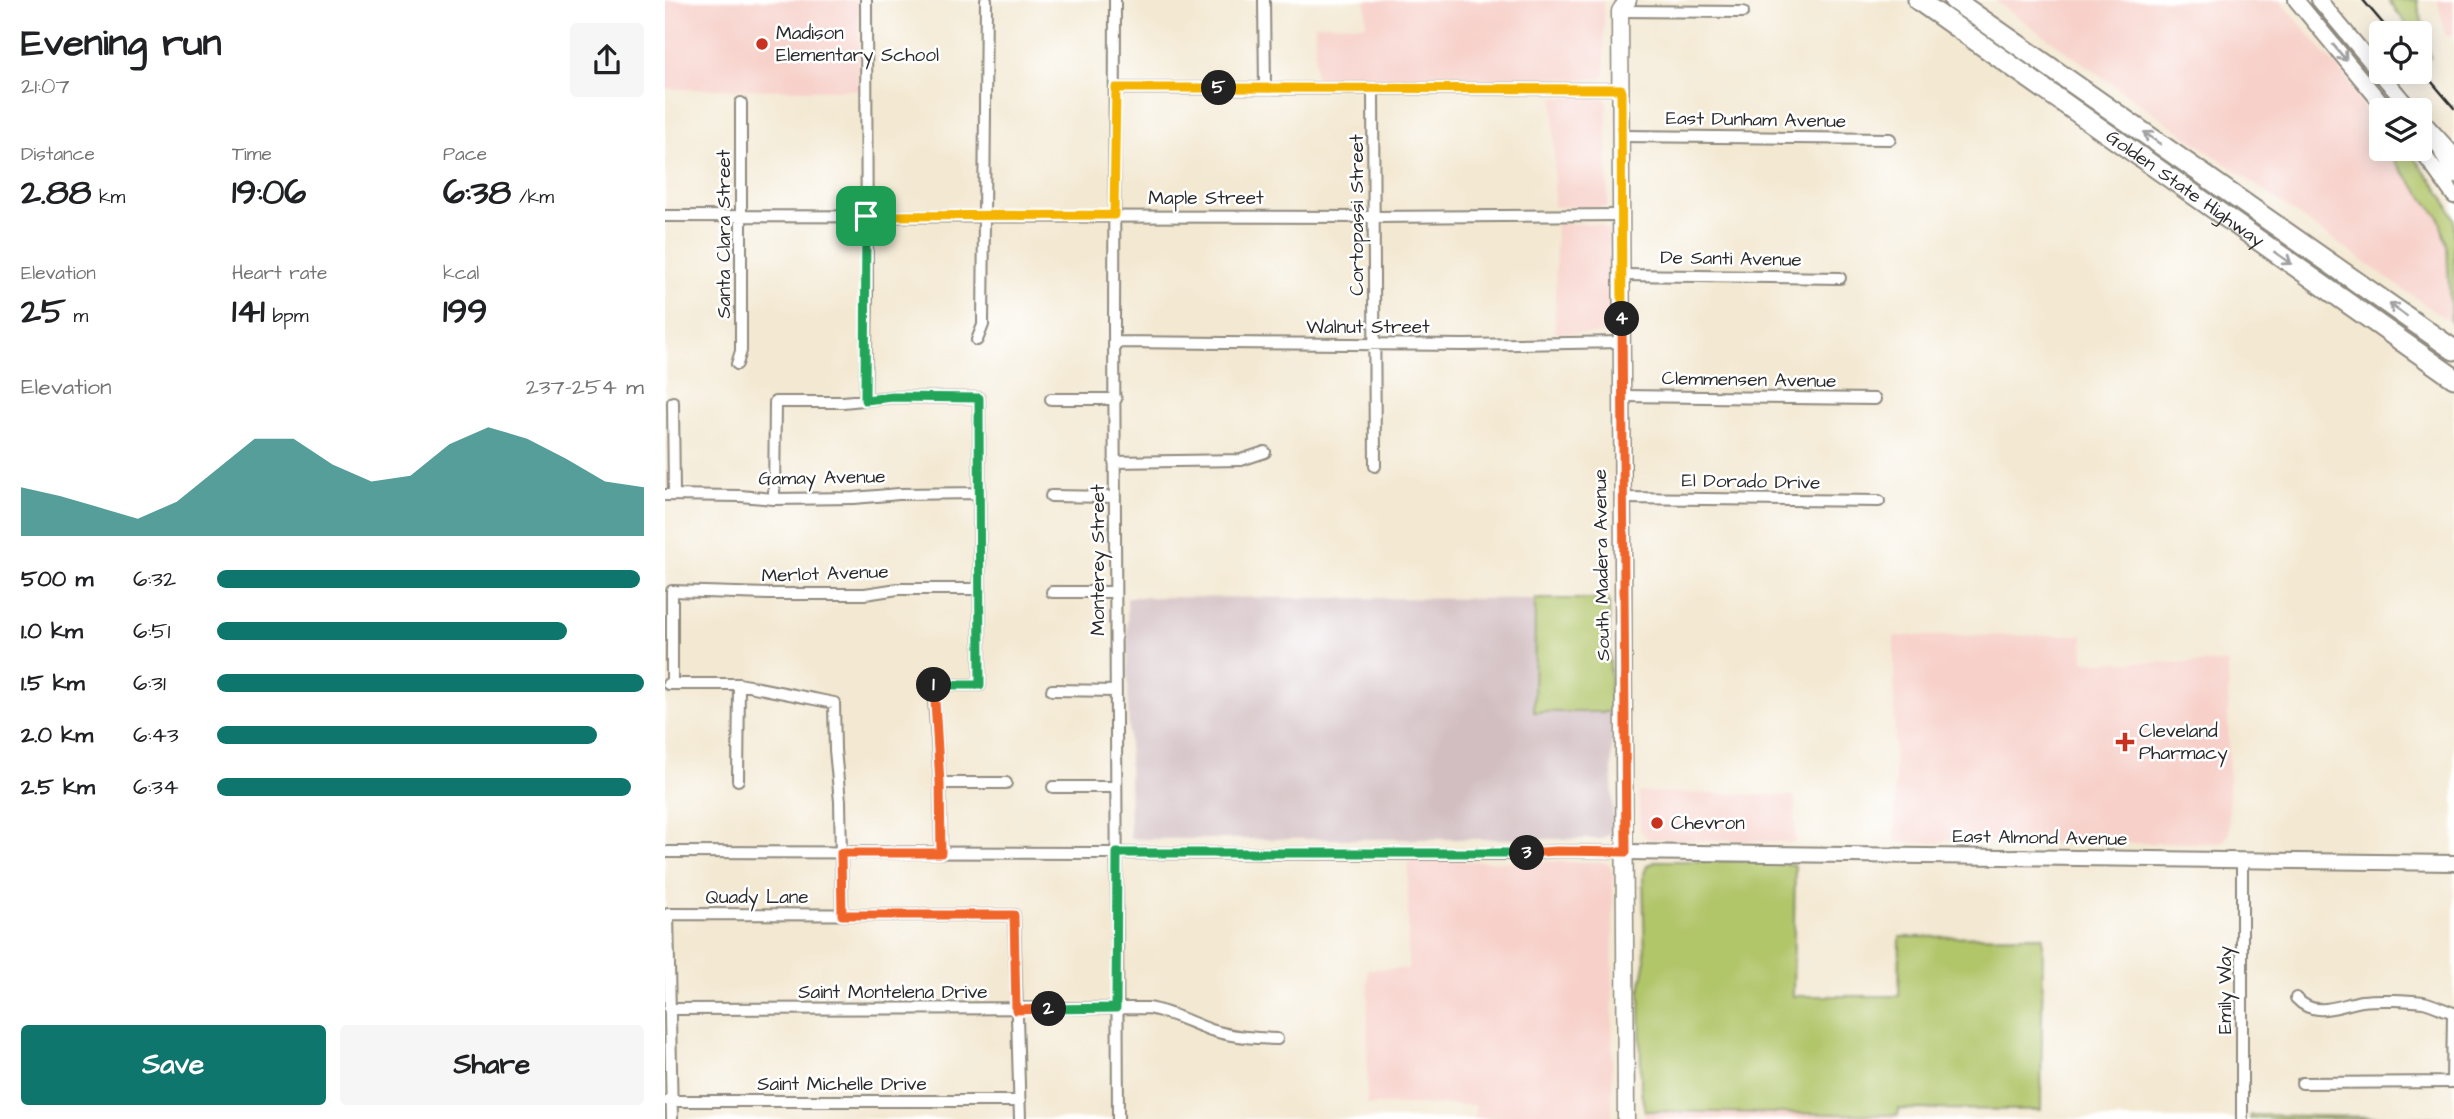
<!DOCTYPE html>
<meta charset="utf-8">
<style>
:root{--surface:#fff;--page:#f6f6f6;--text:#202124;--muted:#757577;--accent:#0f766e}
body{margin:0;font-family:"Architects Daughter",sans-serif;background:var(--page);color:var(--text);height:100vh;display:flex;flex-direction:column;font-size:26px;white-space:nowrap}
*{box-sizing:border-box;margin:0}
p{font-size:23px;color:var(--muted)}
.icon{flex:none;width:38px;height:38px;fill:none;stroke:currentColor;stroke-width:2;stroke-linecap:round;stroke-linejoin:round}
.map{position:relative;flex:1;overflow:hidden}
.details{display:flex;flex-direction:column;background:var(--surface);width:665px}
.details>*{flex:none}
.fabs{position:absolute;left:1704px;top:21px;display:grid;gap:14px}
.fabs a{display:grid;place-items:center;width:63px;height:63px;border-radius:7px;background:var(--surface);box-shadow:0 4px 18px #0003;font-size:35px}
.pin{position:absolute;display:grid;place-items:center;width:60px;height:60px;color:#fff;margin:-30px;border-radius:14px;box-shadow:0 4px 10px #0006}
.km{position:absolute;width:35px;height:35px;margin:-18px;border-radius:50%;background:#222;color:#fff;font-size:19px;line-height:35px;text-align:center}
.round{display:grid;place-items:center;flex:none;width:74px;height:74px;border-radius:7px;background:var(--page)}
.headline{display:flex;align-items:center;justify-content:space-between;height:119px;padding:0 21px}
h1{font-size:38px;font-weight:700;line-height:52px}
.stats{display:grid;grid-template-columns:repeat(3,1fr);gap:10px;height:119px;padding:7px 21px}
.stats div{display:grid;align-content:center}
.stats b{font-size:35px;font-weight:700}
.stats small{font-size:19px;font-weight:400}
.stats p{font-size:19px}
.chart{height:196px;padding:14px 21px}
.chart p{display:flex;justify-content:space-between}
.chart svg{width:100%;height:126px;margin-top:7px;fill:var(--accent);opacity:.7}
.primary-button{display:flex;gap:14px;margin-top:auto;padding:14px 21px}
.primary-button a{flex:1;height:80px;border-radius:7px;background:var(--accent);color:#fff;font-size:28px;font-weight:700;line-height:80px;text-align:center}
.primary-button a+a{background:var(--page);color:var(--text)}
ul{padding:0 21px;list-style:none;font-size:23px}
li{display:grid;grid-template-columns:112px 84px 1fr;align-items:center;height:52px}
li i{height:18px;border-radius:9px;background:var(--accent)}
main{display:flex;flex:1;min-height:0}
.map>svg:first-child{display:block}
</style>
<main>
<section class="details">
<div class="headline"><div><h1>Evening run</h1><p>21:07</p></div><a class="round"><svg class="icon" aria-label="share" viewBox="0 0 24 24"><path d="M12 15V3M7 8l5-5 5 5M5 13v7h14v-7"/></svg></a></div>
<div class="stats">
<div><p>Distance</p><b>2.88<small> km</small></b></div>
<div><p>Time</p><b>19:06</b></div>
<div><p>Pace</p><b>6:38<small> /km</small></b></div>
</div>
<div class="stats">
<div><p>Elevation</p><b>25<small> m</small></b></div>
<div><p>Heart rate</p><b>141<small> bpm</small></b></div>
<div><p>kcal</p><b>199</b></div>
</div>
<div class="chart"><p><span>Elevation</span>237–254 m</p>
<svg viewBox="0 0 160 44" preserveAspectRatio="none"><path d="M0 44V27L10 30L20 34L30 38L40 32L50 21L60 10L70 10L80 19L90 25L100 23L110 12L120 6L130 10L140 17L150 25L160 27V44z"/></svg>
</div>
<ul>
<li><b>500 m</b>6:32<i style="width:99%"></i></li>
<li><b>1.0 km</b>6:51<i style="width:82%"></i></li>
<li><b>1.5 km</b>6:31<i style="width:100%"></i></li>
<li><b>2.0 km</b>6:43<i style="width:89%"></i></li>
<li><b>2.5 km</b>6:34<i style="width:97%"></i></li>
</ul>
<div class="primary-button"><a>Save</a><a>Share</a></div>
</section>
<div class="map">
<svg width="1789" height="1119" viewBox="0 0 1789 1119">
<rect width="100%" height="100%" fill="#fff"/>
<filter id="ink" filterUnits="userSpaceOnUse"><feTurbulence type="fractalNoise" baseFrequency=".0143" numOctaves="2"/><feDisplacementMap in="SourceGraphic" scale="14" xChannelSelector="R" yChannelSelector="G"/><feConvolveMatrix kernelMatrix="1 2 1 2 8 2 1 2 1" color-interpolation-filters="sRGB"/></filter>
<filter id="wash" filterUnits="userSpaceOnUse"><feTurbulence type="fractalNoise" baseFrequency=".00686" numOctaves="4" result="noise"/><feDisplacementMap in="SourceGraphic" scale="28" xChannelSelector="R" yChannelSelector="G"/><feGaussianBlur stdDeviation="1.57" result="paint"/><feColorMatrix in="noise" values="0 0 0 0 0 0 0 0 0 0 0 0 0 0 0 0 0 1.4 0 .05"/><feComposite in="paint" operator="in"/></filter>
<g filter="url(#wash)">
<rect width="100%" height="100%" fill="#f3e8d1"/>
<!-- built -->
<path fill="#f7d0c9" d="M0 0H193L194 90 0 89Z
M701 0H938L940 74 937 79H650V24L701 25Z
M1329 0H1615L1696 96 1697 105 1714 128 1708 133 1717 144V149H1721L1773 215 1782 250 1786 323Z
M1773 0H1789V35L1780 36Z
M889 97H938L942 101 943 204 941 207H889Z
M891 223 937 224 944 231 943 327 936 334 890 333Z
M1418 635 1419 662 1563 663 1564 834 1556 843H1352L1339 840H1298L1294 837 1281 840 1277 843 1230 842 1229 636Z
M974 792 1130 796V842L985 839 979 836 975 830Z
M743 861 937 862 944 865 948 873 947 1119H810V1105H702L703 969H743Z
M980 1111 1233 1115V1119H980Z"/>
<!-- industrial -->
<path fill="#d2bec1" d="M462 597 870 599V712H946L948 827 945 834 937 839H465Z"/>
<!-- green -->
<path fill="#b1c569" stroke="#6e784a" stroke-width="2" d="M1723 0H1752L1766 59 1755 44V33H1748Z
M1720 149H1741C1760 171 1779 192 1789 220V325L1786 323 1782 248 1774 217Z
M870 599H944L946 712H869Z
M992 861H1103L1130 865 1128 996H1234L1235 937 1378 936 1376 1110 1234 1109 1233 1115 980 1111 976 1092 975 990 980 964 978 876 982 866Z
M1585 1115 1789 1118V1119H1585Z"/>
</g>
<g filter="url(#ink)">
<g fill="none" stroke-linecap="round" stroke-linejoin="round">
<defs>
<path id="minor" d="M450 0 449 329 453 1119
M599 0 600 88
M955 11 1078 12
M451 88 956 89
M708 89 710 466
M956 136 1225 139
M0 216 709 217 956 215
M957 275 1175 278
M312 340 318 325 321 0
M449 342 800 345 957 342
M72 364 76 351V103
M957 396 1210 399
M386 399H451
M200 400 202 293 201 0
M8 402 9 495
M449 462 576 460 600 452
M0 495 75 496 109 499 189 498 234 494 314 493
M386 496 450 497
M958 498 1214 501
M109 499 110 402H178L228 397 314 398 315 685H268L275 783 276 853
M387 592H450
M3 684H74L169 703 170 750 175 801 177 915
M7 684V591L103 594H200L233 589H315
M387 690 451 691
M73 780 74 684
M275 783H341
M388 787H451
M0 852 857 854 892 851 961 852
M1577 860V1119
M1631 998C1650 1019 1674 1005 1697 1001 1713 999 1742 1000 1758 1002 1768 1004 1779 1010 1789 1013
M4 1009 483 1008C506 1012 524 1022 546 1030 568 1037 589 1038 612 1039
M1787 1082 1788 1013
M1637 1083 1789 1082
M3 1101H355
M7 1119 3 914 349 915 355 1119"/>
<path id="secondary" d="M1631 0 1722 110
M1654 0 1746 110
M1755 149 1789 196
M1777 153 1789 176
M961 852 1789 863"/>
<path id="primary" d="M961 1119 955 11 963 0"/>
<g id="motorway">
<path id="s1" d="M1253 0 1789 378"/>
<path d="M1289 0 1789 350"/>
<path d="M1758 125 1789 159"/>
</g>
</defs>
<!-- minor casing -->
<use href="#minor" stroke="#8f8a7e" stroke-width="14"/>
<!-- secondary casing -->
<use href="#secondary" stroke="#8f8a7e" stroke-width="18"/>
<!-- primary casing -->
<use href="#primary" stroke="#8f8a7e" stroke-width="19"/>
<!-- motorway casing -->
<use href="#motorway" stroke="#8f8a7e" stroke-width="23"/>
<!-- minor -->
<use href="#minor" stroke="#fff" stroke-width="10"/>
<!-- secondary -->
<use href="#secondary" stroke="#fff" stroke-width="14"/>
<!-- primary -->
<use href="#primary" stroke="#fff" stroke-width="16"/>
<!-- motorway -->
<use href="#motorway" stroke="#fff" stroke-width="19"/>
<!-- rail -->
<path stroke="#2b2b2b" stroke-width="2.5" d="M1698 0 1726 33
M1755 68 1789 108"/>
</g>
<!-- one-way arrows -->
<defs><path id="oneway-shaft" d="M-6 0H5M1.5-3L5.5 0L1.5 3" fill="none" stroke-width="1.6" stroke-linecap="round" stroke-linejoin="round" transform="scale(1.75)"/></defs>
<g stroke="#a0a0a0">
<use href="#oneway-shaft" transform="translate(1675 53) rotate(50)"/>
<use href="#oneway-shaft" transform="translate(1487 138) rotate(-145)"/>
<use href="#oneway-shaft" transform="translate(1618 258) rotate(35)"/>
<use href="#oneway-shaft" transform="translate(1733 310) rotate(-145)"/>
</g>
</g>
<g fill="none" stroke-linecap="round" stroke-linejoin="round" filter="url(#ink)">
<defs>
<path id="split-1" d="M201 216 200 400 228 397 314 398 315 685H269"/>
<path id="split-2" d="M269 685 275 783 276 853H176L177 915H349L351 1010 384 1009"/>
<path id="split-3" d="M384 1009 451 1008 452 853H862"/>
<path id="split-4" d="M862 853 892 851 961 852 957 319"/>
<path id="split-5" d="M554 88 956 89 957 319"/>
<path id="split-6" d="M201 216 449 215 451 88H554"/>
</defs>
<!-- split-1 casing -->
<use href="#split-1" stroke="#fff" stroke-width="14"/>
<!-- split-2 casing -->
<use href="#split-2" stroke="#fff" stroke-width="14"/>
<!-- split-3 casing -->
<use href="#split-3" stroke="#fff" stroke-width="14"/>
<!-- split-4 casing -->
<use href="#split-4" stroke="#fff" stroke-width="14"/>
<!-- split-5 casing -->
<use href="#split-5" stroke="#fff" stroke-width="14"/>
<!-- split-6 casing -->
<use href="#split-6" stroke="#fff" stroke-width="14"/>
<!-- split-1 -->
<use href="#split-1" stroke="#22a559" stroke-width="9"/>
<!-- split-2 -->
<use href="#split-2" stroke="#f0652b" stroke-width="9"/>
<!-- split-3 -->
<use href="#split-3" stroke="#22a559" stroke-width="9"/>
<!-- split-4 -->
<use href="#split-4" stroke="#f0652b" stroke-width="9"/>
<!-- split-5 -->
<use href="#split-5" stroke="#f5b400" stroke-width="9"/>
<!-- split-6 -->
<use href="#split-6" stroke="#f5b400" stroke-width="9"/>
</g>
<!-- markers -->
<g fill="#c8321e" stroke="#fff" stroke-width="2.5">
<circle cx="97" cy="44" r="7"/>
<path d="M1456.5 731.5h7v7h7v7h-7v7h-7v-7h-7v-7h7z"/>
<circle cx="992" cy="823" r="7"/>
</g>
<g text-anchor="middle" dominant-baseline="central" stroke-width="5" stroke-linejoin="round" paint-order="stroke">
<!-- poi labels -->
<g font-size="19" fill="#2b2b2b" stroke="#fff" text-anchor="start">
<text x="111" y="33">Madison<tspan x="111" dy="22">Elementary School</tspan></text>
<text x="1474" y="731">Cleveland<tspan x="1474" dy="22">Pharmacy</tspan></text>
<text x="1006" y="823">Chevron</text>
</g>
<!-- street labels -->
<g font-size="19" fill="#2b2b2b" stroke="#fff">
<text transform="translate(1091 120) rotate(1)">East Dunham Avenue</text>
<text stroke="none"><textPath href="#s1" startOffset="327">Golden State Highway</textPath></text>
<text x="541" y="198">Maple Street</text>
<text transform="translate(692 215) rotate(-90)">Cortopassi Street</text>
<text transform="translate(59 234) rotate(-90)">Santa Clara Street</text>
<text transform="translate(1066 259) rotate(1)">De Santi Avenue</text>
<text x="703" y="327">Walnut Street</text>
<text transform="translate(1084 380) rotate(1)">Clemmensen Avenue</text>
<text transform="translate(157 478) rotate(-1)">Gamay Avenue</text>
<text transform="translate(1086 482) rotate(1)">El Dorado Drive</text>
<text transform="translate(433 560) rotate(-90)">Monterey Street</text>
<text transform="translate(937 565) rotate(-91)">South Madera Avenue</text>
<text transform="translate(160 574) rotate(-2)">Merlot Avenue</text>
<text transform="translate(1375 838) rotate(1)">East Almond Avenue</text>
<text x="92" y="897">Quady Lane</text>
<text transform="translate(1560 990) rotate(-90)">Emily Way</text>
<text x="228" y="992">Saint Montelena Drive</text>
<text x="177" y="1084">Saint Michelle Drive</text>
</g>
</g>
</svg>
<div class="fabs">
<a><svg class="icon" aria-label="locate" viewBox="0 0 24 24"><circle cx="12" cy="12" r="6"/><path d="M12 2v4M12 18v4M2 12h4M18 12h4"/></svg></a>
<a><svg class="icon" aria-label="layers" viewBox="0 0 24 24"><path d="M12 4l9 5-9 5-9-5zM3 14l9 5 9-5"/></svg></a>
</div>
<div class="pin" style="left:201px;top:216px;background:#1e9e55"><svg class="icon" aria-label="arrive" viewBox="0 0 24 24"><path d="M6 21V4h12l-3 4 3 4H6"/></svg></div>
<b class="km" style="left:269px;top:685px">1</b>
<b class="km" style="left:384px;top:1009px">2</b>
<b class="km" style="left:862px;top:853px">3</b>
<b class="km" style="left:957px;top:319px">4</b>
<b class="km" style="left:554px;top:88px">5</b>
</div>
</main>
